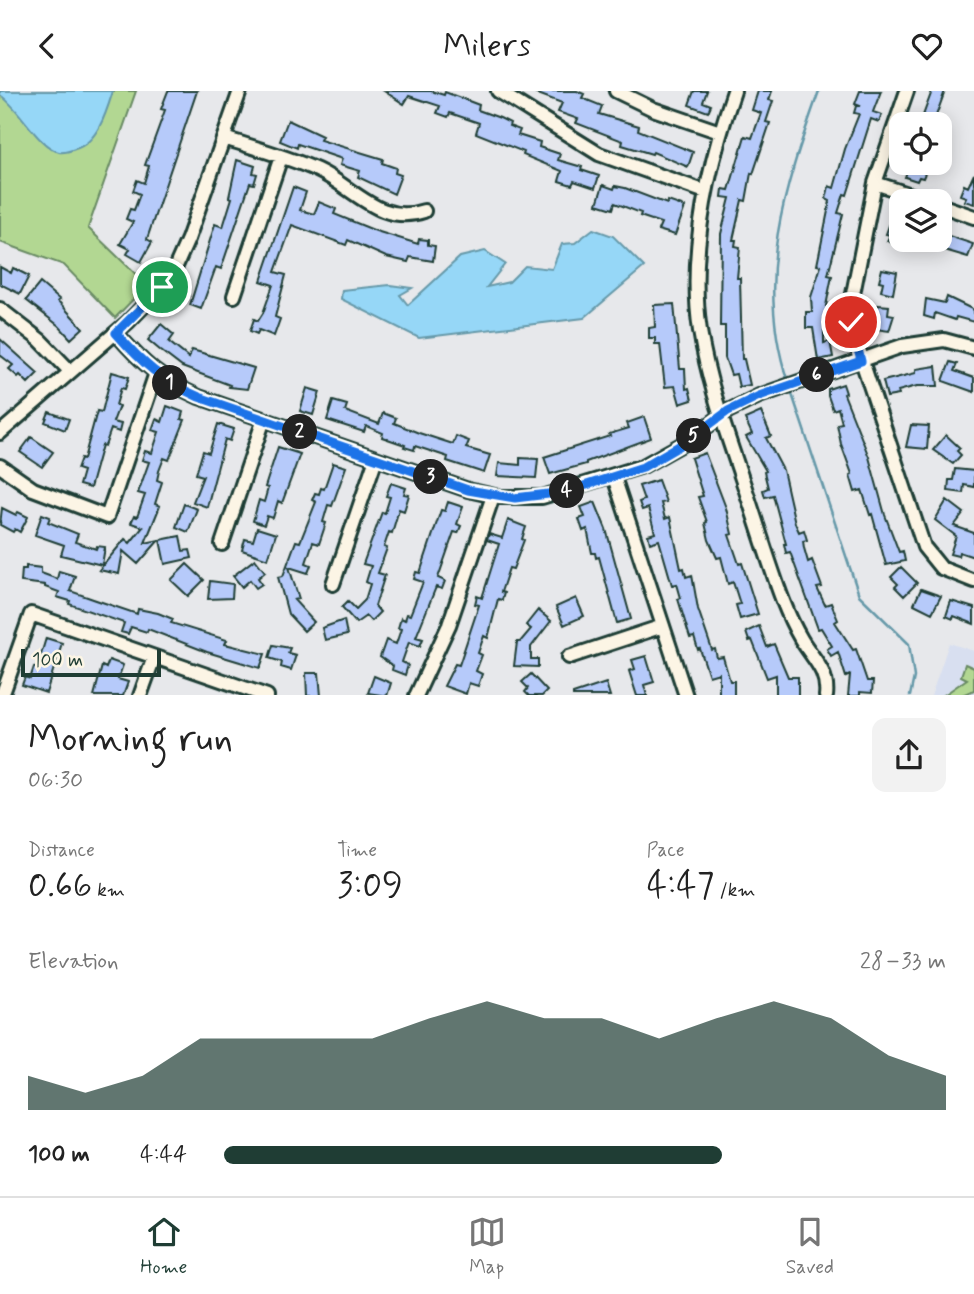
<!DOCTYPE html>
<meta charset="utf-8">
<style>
:root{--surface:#fff;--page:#f2f2f2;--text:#222;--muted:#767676;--line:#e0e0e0;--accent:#1f3d34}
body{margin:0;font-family:Mynerve,sans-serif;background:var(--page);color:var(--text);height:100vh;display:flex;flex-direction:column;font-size:26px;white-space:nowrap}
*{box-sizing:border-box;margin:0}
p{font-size:23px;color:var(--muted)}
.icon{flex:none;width:38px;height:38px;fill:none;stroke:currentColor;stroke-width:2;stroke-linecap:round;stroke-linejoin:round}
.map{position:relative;height:604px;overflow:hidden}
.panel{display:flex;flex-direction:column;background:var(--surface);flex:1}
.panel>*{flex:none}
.controls{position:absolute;left:889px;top:21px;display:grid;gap:14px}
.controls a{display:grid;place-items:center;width:63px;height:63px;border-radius:14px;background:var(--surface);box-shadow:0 4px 18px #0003;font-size:35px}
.scale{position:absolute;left:21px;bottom:18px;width:140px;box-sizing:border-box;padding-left:7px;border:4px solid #1f3d34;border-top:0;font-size:19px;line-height:24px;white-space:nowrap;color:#1f3d34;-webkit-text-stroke:5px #fcf5e5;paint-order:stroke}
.pin{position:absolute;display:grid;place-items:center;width:60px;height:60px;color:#fff;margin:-30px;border:4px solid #fff;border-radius:50%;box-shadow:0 2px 7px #0007}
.km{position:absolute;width:35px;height:35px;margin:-18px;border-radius:50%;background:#222;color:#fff;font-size:19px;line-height:35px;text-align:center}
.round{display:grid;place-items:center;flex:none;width:74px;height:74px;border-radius:14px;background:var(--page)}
.overview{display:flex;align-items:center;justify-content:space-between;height:119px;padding:0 28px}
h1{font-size:38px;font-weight:600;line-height:52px}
.figures{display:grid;grid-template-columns:repeat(3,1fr);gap:10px;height:119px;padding:7px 28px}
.figures div{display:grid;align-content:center}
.figures b{font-size:35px;font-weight:600}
.figures small{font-size:19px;font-weight:400}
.figures p{font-size:19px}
.chart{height:196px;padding:14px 28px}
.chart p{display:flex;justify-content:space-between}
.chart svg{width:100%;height:126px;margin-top:7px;fill:var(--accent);opacity:.7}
ul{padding:0 28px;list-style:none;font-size:23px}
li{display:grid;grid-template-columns:112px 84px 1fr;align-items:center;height:52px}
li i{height:18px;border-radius:9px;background:var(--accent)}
header{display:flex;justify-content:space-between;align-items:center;height:91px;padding:0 28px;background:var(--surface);font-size:32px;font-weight:600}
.menu{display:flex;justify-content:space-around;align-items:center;height:98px;border-top:2px solid var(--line);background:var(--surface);font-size:19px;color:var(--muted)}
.menu a{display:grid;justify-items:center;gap:4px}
.menu .on{color:var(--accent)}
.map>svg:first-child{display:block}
</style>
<header><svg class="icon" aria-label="back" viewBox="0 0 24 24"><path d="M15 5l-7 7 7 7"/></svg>Milers<svg class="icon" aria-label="heart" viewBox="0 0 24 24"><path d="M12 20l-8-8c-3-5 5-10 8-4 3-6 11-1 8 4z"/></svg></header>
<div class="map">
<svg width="974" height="605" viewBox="0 0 974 605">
<rect width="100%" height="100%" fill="#e7e8eb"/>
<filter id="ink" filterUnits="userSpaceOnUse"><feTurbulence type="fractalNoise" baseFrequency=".0143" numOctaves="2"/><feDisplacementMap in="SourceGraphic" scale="14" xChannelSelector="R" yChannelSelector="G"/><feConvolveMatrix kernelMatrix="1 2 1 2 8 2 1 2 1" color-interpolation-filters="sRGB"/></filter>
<g filter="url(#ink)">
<!-- built -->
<path fill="#d8dff0" d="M949 552 974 560V604L931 605Z"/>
<!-- green -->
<path fill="#b2d792" stroke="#688a63" stroke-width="2" d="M0 0H136L88 137 147 194 115 227 64 174 0 151Z
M965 573 974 577V599L962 604H944L967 588 961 585Z"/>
<!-- water -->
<path fill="#96d7f7" stroke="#6699a9" stroke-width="2" d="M0 0H113C107 19 98 52 75 58 70 60 65 62 59 61 38 56 19 16 0 4Z
M593 138 613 145 644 176 584 227 419 247 341 208 342 199 390 194 412 197 400 204 408 214 460 166 485 160 505 173 487 196 509 191 525 175 552 178 562 153 575 152Z"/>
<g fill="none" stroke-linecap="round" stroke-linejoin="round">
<!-- stream -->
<path stroke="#6699a9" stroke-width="2.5" d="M788 291C754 188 784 98 819 0
M790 297 859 504 909 553 914 586 910 605"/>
</g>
<!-- building -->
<path fill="#b6cafa" stroke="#1f3d34" stroke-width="2" d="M168 0H197L147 148 152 151 141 171 127 163 130 158 120 153 133 131 126 128 130 118 134 119 140 103 133 100 137 89 144 92 149 75 145 74 165 19 161 18Z
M384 0H431L444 4 445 1 479 14 478 19 500 27 510 32 509 35 520 39 518 44 540 51 539 56 560 63 558 69 582 76 581 79 599 85 595 97 574 90 572 94 559 90 562 80 523 64 524 61 476 42 479 32 450 22 448 26 437 22 440 15 409 5 404 13Z
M530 0H577L584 3 582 7 602 15 599 23 639 35 638 39 693 61 688 76 653 61 652 63 622 54 623 50 576 32 578 28 558 21 562 12Z
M694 0H707L703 11 711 14 708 21 689 14Z
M758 0H772L769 9 773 10 766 31 770 32 753 83 751 82 746 110 742 109 733 149H736L735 155 740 156 737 187H740L742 268H744L750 294 739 296 736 283 731 284 725 267V235H720L721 143 730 107 722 106 723 98 729 99 745 45 752 47 761 22 752 19Z
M860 0H881L873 21 882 24 879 31 871 28 847 104 844 103 838 122 843 123 828 184 832 185 826 215H829L828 227H824V252L830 250 833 266 818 269 813 237H806V221H812L811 206 821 175 817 174 830 110 826 108 829 95 834 97 845 58 859 23 854 22 856 15H860L855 13Z
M932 0H945L933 33 921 30Z
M288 29 322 45 320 49 383 68 382 72 396 77 395 82 401 84 394 103 358 86 360 80 340 74 342 68 298 53 297 57 280 50Z
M237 69 255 75 253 82 257 83 254 93 250 92 221 178 216 176 201 218 190 214 215 133 223 136 232 107 229 106Z
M910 72H929L923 87 919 86 917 90 905 86Z
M974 83V113L964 110 966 106 960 104 964 94 968 96Z
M603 94 614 98 615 95 625 97 667 113 668 110 685 116 675 144 658 139 661 132 640 125 641 122 615 112 613 118 597 113Z
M293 96 306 101 300 119 314 123 319 111 336 118 334 123 376 140 418 153 419 148 428 149V154L435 155 433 170 410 166 408 171 386 166 348 149 346 154 292 134 275 181 286 184 275 226 280 228 274 245 259 239 257 243 250 240 254 228 258 230 263 222 273 194 261 190Z
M892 126 901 130V155L887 150 890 144 886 143Z
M940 142 973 153 968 166 931 155 930 159 901 150 940 149Z
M0 176 11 182 13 177 29 185 20 203 0 193Z
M882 178 897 181 893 203 881 200 883 191 879 190Z
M40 192 60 209 58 210 83 237 71 248 59 235 26 209Z
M947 206 974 219V231L956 226 955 229 935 222 934 228 924 225 926 208 945 212Z
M674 213 680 278H685L686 298 689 297 692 309 680 313 675 295 665 296 660 253H655V247H649V237L655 236 654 214Z
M878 214 889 215 888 223 894 224 889 240 875 238Z
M161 233 174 244 169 251 189 267 192 259 254 277 247 298 229 296 230 294 182 276 161 260 148 249Z
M0 248 38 282 28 292 20 284 18 286 9 278 13 274 0 264Z
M950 271 957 273 954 280 974 287V301L943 290Z
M936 275 938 295H917L898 300 899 304 887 306 883 290 916 282V278Z
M112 281 129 286 125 298 121 297 116 314 119 315 113 331 121 333 119 341 111 338 105 355 102 354 90 397 79 394 83 380 77 378 81 367 84 368 97 320 102 321Z
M843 293 846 302 844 303 869 366 885 424 899 461 903 460 905 470 886 474 872 423 870 424 862 399 855 401 850 384 852 383 841 353 837 333 842 332 838 317 833 319 828 305V298Z
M307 297 320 301 313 324 300 320Z
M333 310 347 314 345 320 379 333 383 322 396 327 394 332 419 342 453 353 456 345 469 350 466 357 490 364 484 382 447 370 448 366 415 355 414 359 404 356 405 354 382 346 383 342 366 335 364 341 327 329Z
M167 315 183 321 181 328 185 329 169 369 164 367 159 380 157 389 162 391 155 413 160 415 145 452 159 449 138 473 123 460 119 483 99 479 125 448 130 452 143 436 131 432 134 425 137 426 145 404 138 402 149 371 142 369 145 360 152 362 159 341 152 339 156 328 162 331Z
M49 321 69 328 65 339 45 331Z
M761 321 771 345 766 347 783 379 795 432 799 441 804 439 807 449 803 450 804 457 808 471 812 469 822 496 817 497 825 514 831 512 838 529 835 531 853 559 856 558 867 590H873L872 602 860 601V605H848L850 584 846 586 838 561 831 565 827 558 832 555 821 537 818 538 790 461 786 462 784 453H786L773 404 765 406 763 399 768 397 764 381 766 380 746 346 752 343 745 328Z
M644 326 651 347 586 371V373L550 383 544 366 610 345 609 343 629 337 627 332Z
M218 333 234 338 230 350 225 348 207 416 193 411 203 385 196 383 203 360 209 362Z
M911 334 929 335 927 358 906 356Z
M946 344 960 357 957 360 961 364 953 373 933 359Z
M31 346 53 361 42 376 20 361Z
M278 356 300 363 282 412 278 410 273 427 267 425 264 434 253 430 259 409 264 411 268 397 265 396Z
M705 362 726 417 732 443 729 444 739 473 742 472 758 523 740 528 736 514 740 513 733 491 728 493 721 466 717 467 709 449 705 432 707 431 698 406 703 405 691 367Z
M520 367 538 368 536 387 497 385 499 372 520 374Z
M333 372 346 376 332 415 328 414 323 431 326 432 319 453 313 451 306 472 311 474 308 482 289 476 299 508 294 509 314 531 304 540 288 523 278 486 283 485 296 450 300 451 316 411 312 409 315 402 319 403 321 397 324 398Z
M955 378 974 380V396L964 394 963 402 948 400 949 389H953Z
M658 389 666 411 661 412 665 428 670 426 681 478 684 477 686 486 692 484 698 518 712 559 715 558 717 567 723 566 730 590H734V605H719V582L709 585 700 558 698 559 694 546 690 547 678 508 681 507 677 493 672 494 659 449 650 452 648 444 655 442 648 417 642 419 639 411 644 409 639 395Z
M391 392 406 397 404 403 409 404 404 420 399 418 392 442 389 441 384 456 387 457 378 482 385 484 375 515 380 521 371 530 366 525 356 532 342 516 348 510 356 518 365 509 370 493 366 491 371 475 363 473 382 421 385 422 390 406 386 405Z
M947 409 964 422 954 435 974 442V466L959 461 958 465 950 463 956 445 935 429Z
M448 411 463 416 457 433 461 435 458 442 454 441 438 487 445 490 442 498 436 496 416 546 423 548 420 555 409 551 402 571 408 574 405 584 392 579 393 575 380 566 386 549 396 553 401 538 398 537 401 527 405 529 407 523 410 524 423 491 414 488 416 481 420 482 441 419 445 420Z
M595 411 606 438 631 528 617 532 599 466 596 467 595 462H592L587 438 583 440 579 428 585 426 581 416Z
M184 413 197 418 188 441 176 436Z
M2 417 16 424 18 421 28 426 20 441 15 438 13 441 0 434Z
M42 423 50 426 48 431 78 443 75 451 96 458 97 455 105 456 102 474 61 464 64 454 35 444Z
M508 429 526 436 522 448 524 449 513 478 509 477 501 501 504 502 502 509 498 508 488 547 484 545 478 562 482 564 476 580 482 583 478 595 469 592 466 603 444 595 455 573 459 574 479 514 475 513 477 505 482 507 499 453 487 449 489 443 502 447Z
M257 437 276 443 268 468 242 459 245 448 253 450Z
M180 445 183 460 190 459 192 467 165 473 160 449Z
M255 468 265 481 258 487 262 493 256 497 250 489 242 496 233 485Z
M187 473 204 489 188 505 171 489Z
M26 475 41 477V482L57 488 59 480 75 485 70 500 96 509 137 523 138 518 158 522 173 528 171 532 227 549 225 553 265 563 260 577 207 561 148 538 147 541 131 536 128 543 121 541 124 532 69 513 70 510 57 506 59 501 45 496V494L21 491 22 478H26Z
M901 476 917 492 904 505 895 496 898 493 891 486Z
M210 490 233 493 232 507 208 508Z
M921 498 941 505 932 522 914 513Z
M576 507 584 525 564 534 556 516Z
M951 510 974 517V533L954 525 953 528 946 525Z
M538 519 551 530 531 556V568H538V576L514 575 517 551H520L531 538 526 534Z
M344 529 347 544 325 549 322 537Z
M759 535 767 556 774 553 788 586H798V605H776V584L767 587 752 549 749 550 746 541Z
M46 547 62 552 46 602 22 594 25 586 30 588 34 576 37 577Z
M273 554 290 557 288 562 296 564 291 579 281 576 282 571 269 567Z
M646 565 654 591 644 594 647 605H637L629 580 635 578 632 569Z
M109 569 123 574 118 588 128 591 123 605H94L102 575 106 577Z
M306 582H319L321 605H307Z
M531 583 547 600 542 605H529L525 601 528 597 522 591Z
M374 585 391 592 387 605 368 602Z
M606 592 610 605H573V603Z"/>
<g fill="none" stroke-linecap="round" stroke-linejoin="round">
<defs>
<path id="minor" d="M498 0 599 63 706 101
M616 0 653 18 720 41
M734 0C708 75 688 160 700 240 708 291 726 340 742 388 756 429 768 470 783 510 788 523 794 536 801 548 812 567 829 580 826 605
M907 0 875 92 853 203 852 240 924 456 941 477 974 490
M224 47C255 57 288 66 317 79 354 96 380 135 424 120
M875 92 929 110
M940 114 974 126
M234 205 281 66
M0 218 40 249 70 280
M116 242C142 272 162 290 199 306L468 399 499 406H542L643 375 686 351 728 320 759 305 902 255 944 249 974 257
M0 342 128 231 162 196 176 175 188 148 240 0
M0 375 33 398 107 426 156 282
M614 386 686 605
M222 453 264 328
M333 493 376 367
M569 566 663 535
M2 605 31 523 267 605
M140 605 154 566
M416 605 449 534 493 405"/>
</defs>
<!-- minor casing -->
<use href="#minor" stroke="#1f3d34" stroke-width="18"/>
<!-- minor -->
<use href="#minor" stroke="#fcf5e5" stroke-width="12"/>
</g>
</g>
<g fill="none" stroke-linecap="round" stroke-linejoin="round" filter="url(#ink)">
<defs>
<path id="route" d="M162 196 116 242C142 272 162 290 199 306L468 399 515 407 565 401 643 376 686 351 728 320 759 305 861 270 851 231"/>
</defs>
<!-- route casing -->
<use href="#route" stroke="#fff" stroke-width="14"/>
<!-- route -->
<use href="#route" stroke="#1a73e8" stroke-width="9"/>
</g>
</svg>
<div class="controls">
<a><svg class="icon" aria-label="locate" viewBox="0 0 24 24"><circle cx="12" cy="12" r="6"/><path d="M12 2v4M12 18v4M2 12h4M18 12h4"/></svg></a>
<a><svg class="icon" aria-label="layers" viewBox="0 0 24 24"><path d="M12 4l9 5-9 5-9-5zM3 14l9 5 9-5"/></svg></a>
</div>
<div class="scale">100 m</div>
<div class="pin" style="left:162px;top:196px;background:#1e9e55"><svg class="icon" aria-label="arrive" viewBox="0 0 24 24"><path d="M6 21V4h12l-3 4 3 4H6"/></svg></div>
<div class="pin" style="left:851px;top:231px;background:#d93025"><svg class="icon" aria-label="check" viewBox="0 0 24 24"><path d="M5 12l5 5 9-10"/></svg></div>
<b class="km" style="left:170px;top:292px">1</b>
<b class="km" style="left:300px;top:341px">2</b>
<b class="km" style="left:431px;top:386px">3</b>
<b class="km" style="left:567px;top:400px">4</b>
<b class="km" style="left:694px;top:345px">5</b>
<b class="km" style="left:817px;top:284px">6</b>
</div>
<section class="panel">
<div class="overview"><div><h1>Morning run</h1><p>06:30</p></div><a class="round"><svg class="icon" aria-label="share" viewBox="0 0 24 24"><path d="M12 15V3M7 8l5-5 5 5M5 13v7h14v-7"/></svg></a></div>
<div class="figures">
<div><p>Distance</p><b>0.66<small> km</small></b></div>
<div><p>Time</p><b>3:09</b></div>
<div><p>Pace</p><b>4:47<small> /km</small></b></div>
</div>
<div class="chart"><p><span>Elevation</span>28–33 m</p>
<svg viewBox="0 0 160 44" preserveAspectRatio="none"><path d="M0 44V32L10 38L20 32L30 19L40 19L50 19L60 19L70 12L80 6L90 12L100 12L110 19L120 12L130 6L140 12L150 25L160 32V44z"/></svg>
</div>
<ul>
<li><b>100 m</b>4:44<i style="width:69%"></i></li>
</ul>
</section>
<nav class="menu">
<a class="on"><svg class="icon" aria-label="home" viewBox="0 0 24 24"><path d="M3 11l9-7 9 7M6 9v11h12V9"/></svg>Home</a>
<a><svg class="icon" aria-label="map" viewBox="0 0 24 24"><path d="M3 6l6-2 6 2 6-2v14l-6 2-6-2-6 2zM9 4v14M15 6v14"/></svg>Map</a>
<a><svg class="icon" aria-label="saved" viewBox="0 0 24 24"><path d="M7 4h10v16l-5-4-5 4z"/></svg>Saved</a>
</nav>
